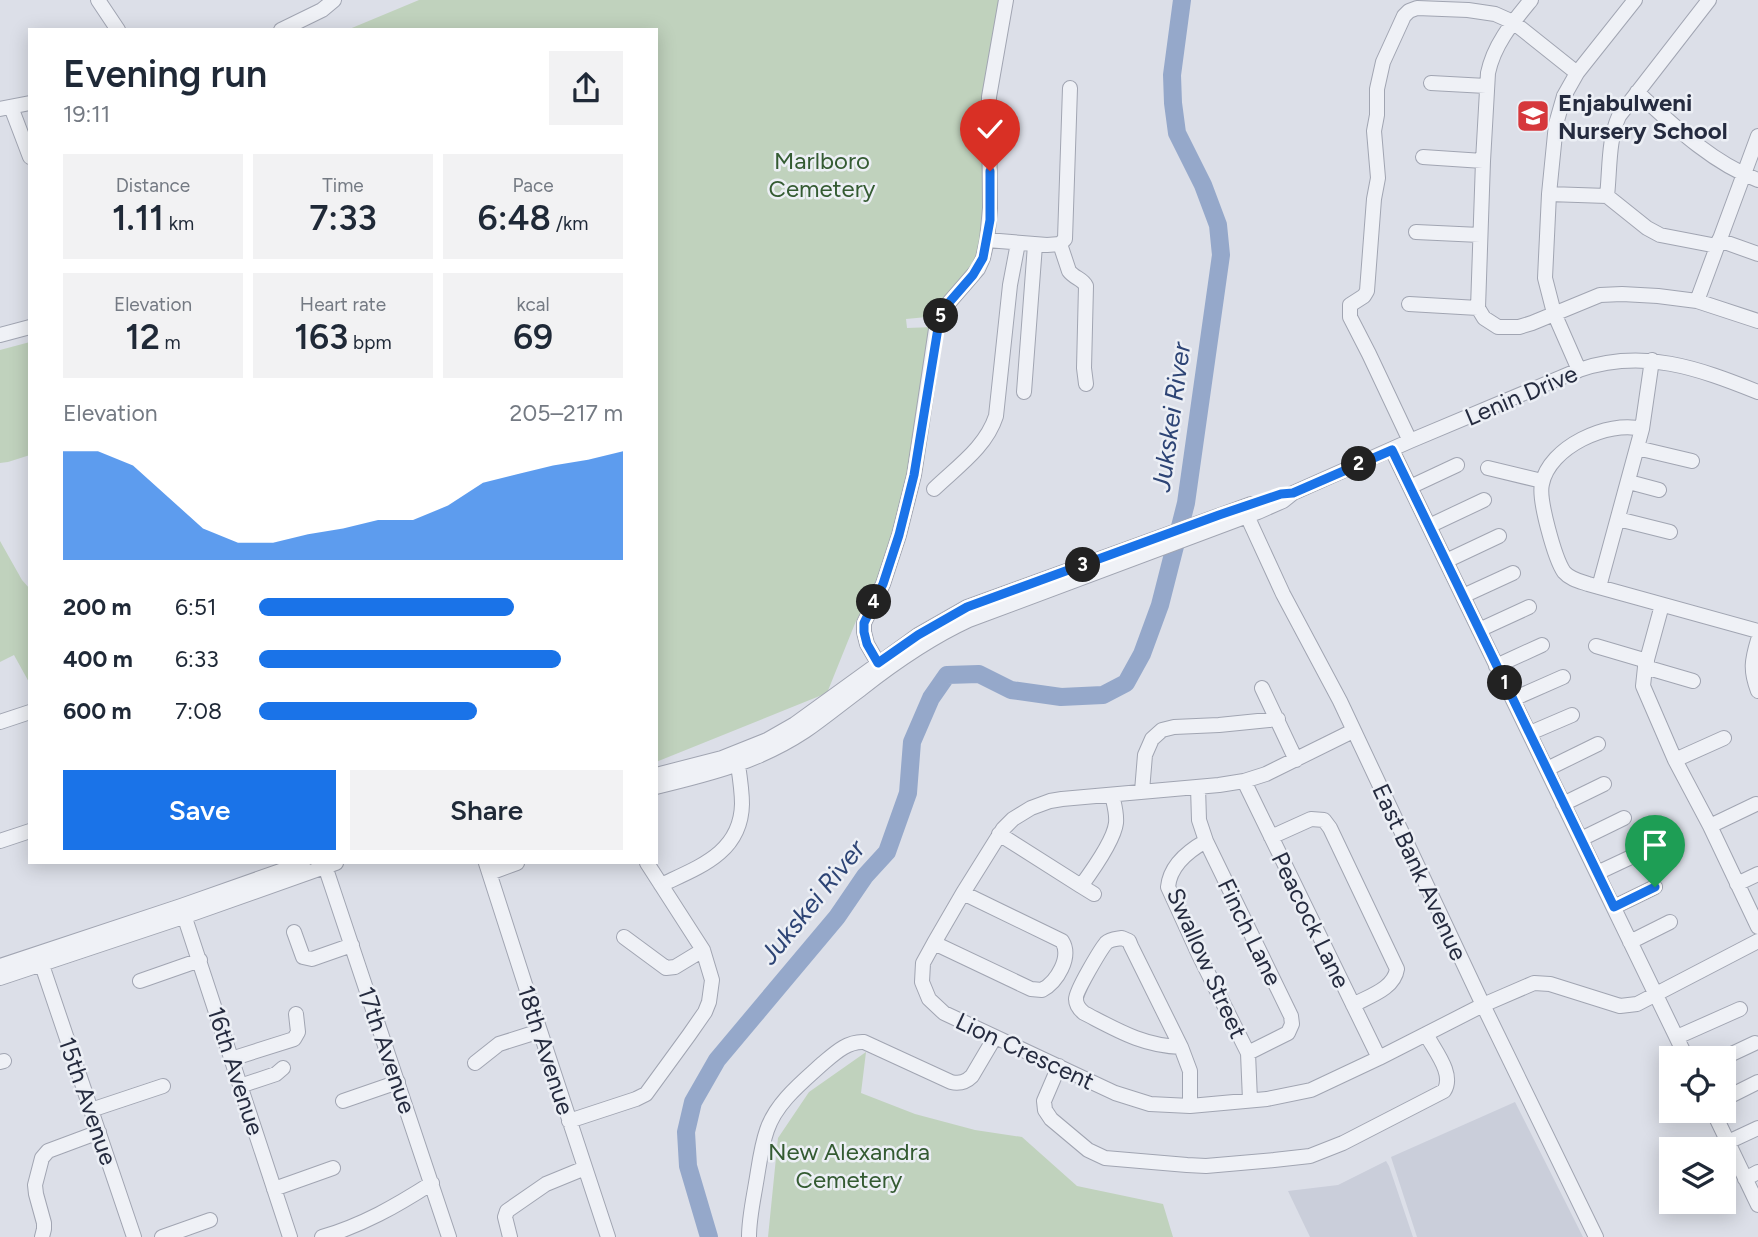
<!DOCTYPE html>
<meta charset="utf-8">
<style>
:root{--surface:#fff;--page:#f2f2f3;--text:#1f2937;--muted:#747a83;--accent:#1a73e8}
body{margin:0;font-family:Figtree,sans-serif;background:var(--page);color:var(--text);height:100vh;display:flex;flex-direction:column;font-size:26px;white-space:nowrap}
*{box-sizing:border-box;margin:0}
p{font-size:23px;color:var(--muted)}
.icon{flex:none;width:38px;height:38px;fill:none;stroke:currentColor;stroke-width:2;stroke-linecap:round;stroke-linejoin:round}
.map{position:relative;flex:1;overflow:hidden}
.panel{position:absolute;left:28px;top:28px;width:630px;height:836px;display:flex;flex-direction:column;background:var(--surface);border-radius:0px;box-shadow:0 4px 18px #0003}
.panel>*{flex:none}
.controls{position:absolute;left:1659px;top:1046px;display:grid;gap:14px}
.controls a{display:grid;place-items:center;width:77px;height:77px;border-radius:0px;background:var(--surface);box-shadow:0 4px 18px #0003;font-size:35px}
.pin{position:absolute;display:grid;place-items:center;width:60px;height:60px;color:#fff;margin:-72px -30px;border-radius:50% 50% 50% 0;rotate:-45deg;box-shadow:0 0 7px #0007}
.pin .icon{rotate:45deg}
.km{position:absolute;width:35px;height:35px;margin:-18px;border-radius:50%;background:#222;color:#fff;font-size:19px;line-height:35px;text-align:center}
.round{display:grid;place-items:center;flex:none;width:74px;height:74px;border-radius:0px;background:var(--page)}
.head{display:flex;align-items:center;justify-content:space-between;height:119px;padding:0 35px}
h1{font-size:38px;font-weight:600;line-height:52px}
.figures{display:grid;grid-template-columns:repeat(3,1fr);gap:10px;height:119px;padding:7px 35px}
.figures div{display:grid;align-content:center;border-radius:0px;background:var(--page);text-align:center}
.figures b{font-size:35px;font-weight:600}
.figures small{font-size:19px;font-weight:400}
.figures p{font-size:19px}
.chart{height:196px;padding:14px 35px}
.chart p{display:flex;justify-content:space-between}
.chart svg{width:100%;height:126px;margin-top:7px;fill:var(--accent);opacity:.7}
.button{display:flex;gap:14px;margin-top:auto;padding:14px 35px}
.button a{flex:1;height:80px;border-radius:0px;background:var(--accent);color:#fff;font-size:28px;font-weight:600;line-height:80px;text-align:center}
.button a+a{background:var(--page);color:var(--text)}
ul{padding:0 35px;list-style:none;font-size:23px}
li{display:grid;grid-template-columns:112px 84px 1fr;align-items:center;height:52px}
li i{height:18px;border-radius:9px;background:var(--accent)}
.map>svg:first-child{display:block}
</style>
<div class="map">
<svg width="1758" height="1237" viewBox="0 0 1758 1237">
<rect width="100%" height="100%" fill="#dcdfe8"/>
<!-- built -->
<path fill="#caceda" d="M1515 1102 1583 1237H1417L1391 1157Z
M1386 1161 1389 1166 1413 1237H1310L1288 1191 1338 1185Z"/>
<!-- green -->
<path fill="#c0d2bd" d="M419 0H1003L987 94 988 223 980 264 940 310 927 317 906 319 907 328 934 327 918 438 881 580 856 621 827 693 656 762V30H347Z
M30 342V455L8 462 0 463V350Z
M0 541 22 580 30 589V684L14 655 0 662Z
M866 1052 861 1093 915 1114 975 1130 1022 1137 1077 1186 1163 1204 1173 1237H768L778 1138 809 1092Z"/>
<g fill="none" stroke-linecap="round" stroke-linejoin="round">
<!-- river -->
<path stroke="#95a8ca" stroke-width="18" d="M709 1237 688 1166 686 1132 693 1102 717 1060 837 917 865 876 887 852 908 793 912 742 931 698 947 675 979 674 1011 690 1061 697 1103 695 1126 683 1142 654 1160 605 1186 503 1221 255 1218 225 1203 185 1177 133 1173 103 1172 75 1182 0"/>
<defs>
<path id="minor" d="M98 0 118 30
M1531 0C1513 22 1494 44 1488 73L1483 161 1478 308 1484 318 1498 327H1519L1532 323 1600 295 1622 294 1658 296 1697 301 1758 321
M281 30 322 10 334 0
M1431 83 1486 86
M1637 92C1673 125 1712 163 1758 180
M11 107 30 157
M0 109 30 103
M1423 157 1483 161
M1549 194 1607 196 1647 228 1660 235 1717 246
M1607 196C1610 170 1608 140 1619 116L1709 0
M1416 232 1480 235
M987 240 1047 245 1060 244 1065 239 1070 88
M1719 240 1758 254
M1060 244 1069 271C1074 278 1083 279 1086 286L1084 368 1086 384
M1697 301 1758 136
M1409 304 1478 308
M0 335 30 327
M1579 370 1554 313 1545 278 1549 194 1556 124 1564 96 1577 73 1635 0
M1024 392 1035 245
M1642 429C1608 420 1549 447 1542 484 1538 499 1555 559 1564 572 1570 579 1579 581 1588 584L1758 631
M1410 441 1369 354 1350 317V305L1364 296 1367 291 1374 199 1378 178 1374 131 1377 115V89L1383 62 1404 16 1409 11 1417 8 1468 10 1495 14 1513 22 1577 73
M1637 448 1692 461
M1392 450 1687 1059
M1488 468 1542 481
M1629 482 1659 490
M1410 487 1457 465
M934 489C958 466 986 447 996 416L1010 285 1018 243
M1243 507 1283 594 1340 701 1483 1005 1596 1237
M1618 519 1670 532
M1429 526 1484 500
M1446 561 1499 536
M1599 587 1642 429 1652 360
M1463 596 1513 573
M1662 605 1645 667 1643 686 1675 760 1710 826 1758 927
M1479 630 1529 607
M1758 640C1752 660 1750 670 1758 691
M1596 646 1647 661
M878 663 867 644 864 632V623L883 584 899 535 914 475 936 329 946 306 978 269 983 258 987 240 990 208 989 97 1006 0
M1496 666 1542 645
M1645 667 1693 681
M1262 688 1296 760
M1513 699 1563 677
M0 722 30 712
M1353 731 1266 774 1244 781 1219 785 1062 799 1050 801 1031 808 1013 819 1003 829 963 893 934 943 923 963 922 982 929 999 944 1013 1115 1093 1150 1104 1190 1106 1267 1099 1311 1090 1379 1058 1483 1005 1534 983 1550 984 1620 1006 1637 1004 1758 941
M1530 733 1572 715
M1675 760 1724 738
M1547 769 1598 744
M656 775 722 758 767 740 795 724 918 635 967 607 1251 504
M1244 781 1379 1058
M656 787C710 774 758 762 805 731 824 718 842 703 861 689 894 663 930 638 969 620L1258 512 1283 501 1293 493 1410 441 1579 370C1643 348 1698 368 1758 392
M1198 787 1199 820 1206 841 1291 1016 1292 1024 1288 1033 1248 1053
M1142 791 1145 755 1152 739 1162 730 1174 727 1219 725 1278 719
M1563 804 1604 784
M1710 826 1756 804
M999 834 1081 886C1092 871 1114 840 1116 823 1117 813 1114 804 1112 795
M1271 837 1311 819 1324 820 1330 828 1397 969C1394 989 1369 996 1353 1005
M1581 839 1624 818
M0 841 30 831
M1206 841C1188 851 1170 866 1168 887L1199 955 1248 1053 1250 1100
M324 863 449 1237
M486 863 540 1031 608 1237
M490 873 517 863
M1597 873 1644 851
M1737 884 1758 874
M661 885C699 867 741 853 742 804 742 791 740 778 738 765
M1081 886 1094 894
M181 906 290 1237
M1614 907 1655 887
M294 932 303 957 312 959 352 945
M624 937 666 968 675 967 703 950
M1122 938 1129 941 1131 946 1181 1047C1143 1046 1117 1030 1084 1013 1079 1009 1076 1005 1076 999 1075 992 1101 949 1106 943 1110 939 1116 939 1122 938Z
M1630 942 1670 922
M934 943 1031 989 1042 990C1057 982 1072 957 1062 941L963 893
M42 965 134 1237
M0 966 181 906 303 863
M0 978 186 916 336 863
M140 981 200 960
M1677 1037 1740 1009
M1181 1047 1190 1071V1106
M231 1059 294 1039 298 1032 296 1014
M1721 1059 1755 1043
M0 1062 4 1061
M475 1063 499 1044 540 1031
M1059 1066 1044 1101 1045 1110 1051 1119 1088 1150 1105 1158 1187 1165 1206 1166 1274 1160 1310 1156 1343 1143 1444 1091C1455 1074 1434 1050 1426 1034
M240 1086 276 1074 283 1068
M1724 1099 1758 1082
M343 1101 398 1082
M91 1110 163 1086
M1713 1111 1758 1205
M569 1121 636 1099 646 1094 689 1035 705 1012 709 1002 712 980 703 950 647 863
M1728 1142 1758 1128
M1745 1179 1758 1172
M274 1189 333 1168
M42 1237 44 1229V1223L36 1194 35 1185 42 1158 48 1151 99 1132
M162 1237 210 1220
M322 1237C363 1225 396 1206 432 1183
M510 1237 505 1217 507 1211 546 1184 585 1168
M749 1237C749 1219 753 1201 756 1183 759 1166 761 1147 767 1130 776 1103 801 1083 822 1064 834 1054 847 1041 864 1042L951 1082C960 1084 966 1082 972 1076L995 1037"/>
</defs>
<!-- minor casing -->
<use href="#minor" stroke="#a1a5b2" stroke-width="16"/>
<!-- minor -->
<use href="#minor" stroke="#eff1f6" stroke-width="14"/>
</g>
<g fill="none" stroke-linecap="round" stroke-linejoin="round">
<defs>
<path id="route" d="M990 171V220L983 258 973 275 946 306 939 322 914 475 899 535 883 584 864 623V632L867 644 878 663 918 635 967 607 1219 515 1281 494 1293 493 1392 450 1614 907 1655 887"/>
</defs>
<!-- route casing -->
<use href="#route" stroke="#fff" stroke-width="14"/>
<!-- route -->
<use href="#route" stroke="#1a73e8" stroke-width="9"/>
</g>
<!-- icons -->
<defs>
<symbol id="school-square" viewBox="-11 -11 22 22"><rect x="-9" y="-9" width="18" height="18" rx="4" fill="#d6383c" stroke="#eceff5"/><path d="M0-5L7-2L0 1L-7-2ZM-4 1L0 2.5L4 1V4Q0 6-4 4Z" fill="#fff"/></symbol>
</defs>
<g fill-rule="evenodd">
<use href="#school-square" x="1514" y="97" width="38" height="38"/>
</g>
<g text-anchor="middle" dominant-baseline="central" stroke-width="5" stroke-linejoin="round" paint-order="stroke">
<!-- poi labels -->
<g font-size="24" font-weight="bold" fill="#252b3f" stroke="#eceff5" text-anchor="start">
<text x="1558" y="102">Enjabulweni<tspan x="1558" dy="28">Nursery School</tspan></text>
</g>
<!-- park labels -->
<g font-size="24" fill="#345b32" stroke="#eceff5">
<text x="822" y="160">Marlboro<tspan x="822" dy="28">Cemetery</tspan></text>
<text x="849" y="1151">New Alexandra<tspan x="849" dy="28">Cemetery</tspan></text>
</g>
<!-- street labels -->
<g font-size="24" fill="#252b3f" stroke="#eceff5">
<text transform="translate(1521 395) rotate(-23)">Lenin Drive</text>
<text transform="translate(1420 872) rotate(65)">East Bank Avenue</text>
<text transform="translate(1311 920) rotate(64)">Peacock Lane</text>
<text transform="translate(1250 932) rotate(64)">Finch Lane</text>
<text transform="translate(1207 963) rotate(66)">Swallow Street</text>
<text transform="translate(387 1050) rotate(71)">17th Avenue</text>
<text transform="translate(546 1050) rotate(72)">18th Avenue</text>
<text transform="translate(1025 1051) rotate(25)">Lion Crescent</text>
<text transform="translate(236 1071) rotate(72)">16th Avenue</text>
<text transform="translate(88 1101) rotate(71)">15th Avenue</text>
</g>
<!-- water labels -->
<g font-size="26" font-style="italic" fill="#2d4475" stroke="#eceff5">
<text transform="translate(1171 417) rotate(-82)">Jukskei River</text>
<text transform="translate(812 902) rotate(-51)">Jukskei River</text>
</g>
</g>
</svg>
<div class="controls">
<a><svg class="icon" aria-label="locate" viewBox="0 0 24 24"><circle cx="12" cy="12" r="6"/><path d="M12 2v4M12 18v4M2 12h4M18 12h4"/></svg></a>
<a><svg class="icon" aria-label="layers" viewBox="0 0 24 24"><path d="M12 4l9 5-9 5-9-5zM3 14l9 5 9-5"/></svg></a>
</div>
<div class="pin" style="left:1655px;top:887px;background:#1e9e55"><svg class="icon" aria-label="arrive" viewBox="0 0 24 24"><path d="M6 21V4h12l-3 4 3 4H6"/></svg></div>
<div class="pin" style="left:990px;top:171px;background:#d93025"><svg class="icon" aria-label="check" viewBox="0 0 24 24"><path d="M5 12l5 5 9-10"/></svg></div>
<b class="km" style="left:1505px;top:683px">1</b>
<b class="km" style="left:1359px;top:464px">2</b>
<b class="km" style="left:1083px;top:565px">3</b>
<b class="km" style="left:874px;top:602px">4</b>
<b class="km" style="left:941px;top:316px">5</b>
<section class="panel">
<div class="head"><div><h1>Evening run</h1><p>19:11</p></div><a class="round"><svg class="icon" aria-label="share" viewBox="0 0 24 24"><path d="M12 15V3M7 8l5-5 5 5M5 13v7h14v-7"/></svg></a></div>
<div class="figures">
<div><p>Distance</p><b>1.11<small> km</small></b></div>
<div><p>Time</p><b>7:33</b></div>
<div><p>Pace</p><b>6:48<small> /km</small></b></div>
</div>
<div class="figures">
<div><p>Elevation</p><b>12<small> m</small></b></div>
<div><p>Heart rate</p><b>163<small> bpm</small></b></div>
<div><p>kcal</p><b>69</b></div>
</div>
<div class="chart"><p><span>Elevation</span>205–217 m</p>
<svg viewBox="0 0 160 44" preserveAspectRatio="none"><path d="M0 44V6L10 6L20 11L30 22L40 33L50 38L60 38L70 35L80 33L90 30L100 30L110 25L120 17L130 14L140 11L150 9L160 6V44z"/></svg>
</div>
<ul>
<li><b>200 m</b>6:51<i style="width:70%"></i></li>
<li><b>400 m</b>6:33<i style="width:83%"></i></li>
<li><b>600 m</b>7:08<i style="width:60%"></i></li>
</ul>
<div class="button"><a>Save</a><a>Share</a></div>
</section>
</div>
